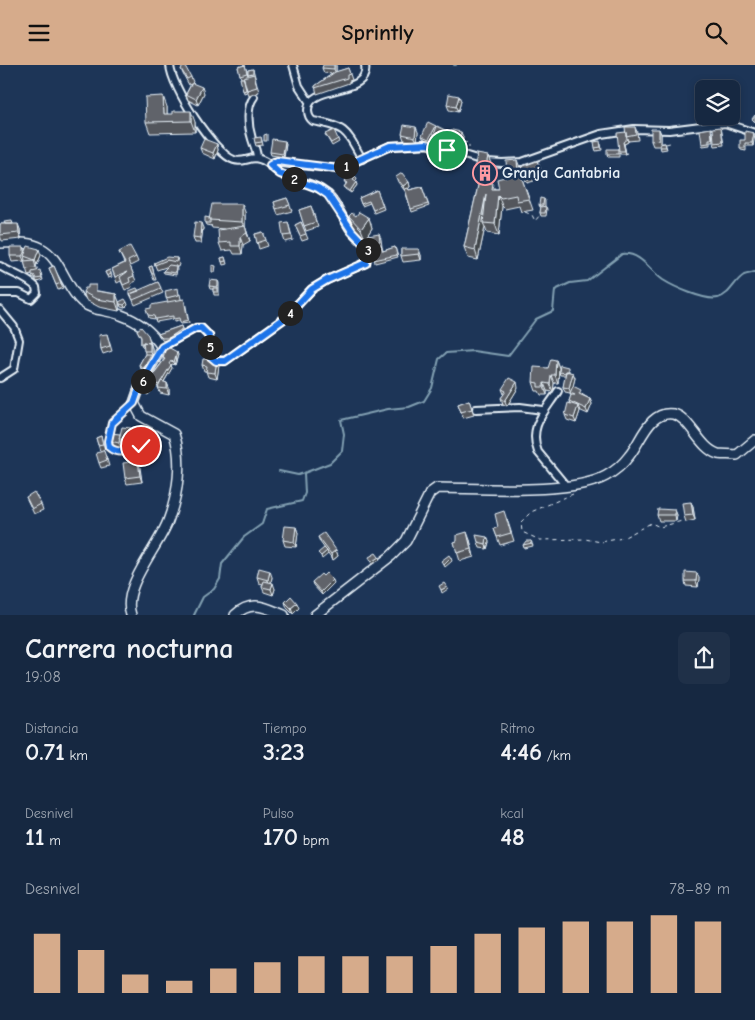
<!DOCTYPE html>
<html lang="es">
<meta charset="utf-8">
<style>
:root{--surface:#162841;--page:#1f3048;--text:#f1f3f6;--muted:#9ea6b1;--line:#35445a;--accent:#d6ab8b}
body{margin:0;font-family:"Comic Neue",sans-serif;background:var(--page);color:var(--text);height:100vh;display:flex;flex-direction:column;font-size:19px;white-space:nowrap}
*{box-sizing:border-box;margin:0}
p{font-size:16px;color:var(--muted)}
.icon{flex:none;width:28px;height:28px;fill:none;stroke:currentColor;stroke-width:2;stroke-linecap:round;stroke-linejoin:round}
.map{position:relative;height:550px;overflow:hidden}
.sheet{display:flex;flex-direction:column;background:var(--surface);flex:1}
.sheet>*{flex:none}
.buttons{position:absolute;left:695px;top:15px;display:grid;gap:10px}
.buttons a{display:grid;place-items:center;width:45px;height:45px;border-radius:8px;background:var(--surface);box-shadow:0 2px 8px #0003,0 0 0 1px var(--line);font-size:25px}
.pin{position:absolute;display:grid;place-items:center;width:42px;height:42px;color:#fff;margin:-21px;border:2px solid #fff;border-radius:50%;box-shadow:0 1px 5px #0007}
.km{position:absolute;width:25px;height:25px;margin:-12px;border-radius:50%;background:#222;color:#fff;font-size:14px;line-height:25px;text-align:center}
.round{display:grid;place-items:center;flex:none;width:52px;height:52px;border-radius:8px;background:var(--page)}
.headline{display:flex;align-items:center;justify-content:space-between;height:85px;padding:0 25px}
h1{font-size:28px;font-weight:800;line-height:38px}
.metrics{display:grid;grid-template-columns:repeat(3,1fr);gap:8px;height:85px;padding:5px 25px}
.metrics div{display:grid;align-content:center}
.metrics b{font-size:25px;font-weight:800}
.metrics small{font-size:14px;font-weight:400}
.metrics p{font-size:14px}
.chart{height:140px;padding:10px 25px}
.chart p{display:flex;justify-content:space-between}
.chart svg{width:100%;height:90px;margin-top:5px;stroke:var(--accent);stroke-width:6}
header{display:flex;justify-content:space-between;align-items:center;height:65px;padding:0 25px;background:var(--accent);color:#111;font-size:22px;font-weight:800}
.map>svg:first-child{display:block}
</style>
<header><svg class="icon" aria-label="menu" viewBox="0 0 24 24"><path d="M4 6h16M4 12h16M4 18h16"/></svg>Sprintly<svg class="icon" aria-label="search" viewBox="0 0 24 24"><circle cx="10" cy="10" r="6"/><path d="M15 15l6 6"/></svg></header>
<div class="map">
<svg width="755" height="550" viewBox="0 0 755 550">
<rect width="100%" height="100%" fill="#1d3557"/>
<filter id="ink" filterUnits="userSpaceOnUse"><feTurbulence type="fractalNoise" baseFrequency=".02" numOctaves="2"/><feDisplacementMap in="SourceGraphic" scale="10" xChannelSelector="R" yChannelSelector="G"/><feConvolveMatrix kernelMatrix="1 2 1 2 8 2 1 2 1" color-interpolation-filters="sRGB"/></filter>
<g filter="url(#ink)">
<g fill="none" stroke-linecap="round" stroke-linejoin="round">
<!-- stream -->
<path stroke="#82a0b2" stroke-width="2" d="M454 0H456
M279 406 298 410 304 408
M194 550 203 532 214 524 220 514 222 499 244 472 262 459 267 444 302 436 305 428 304 408 330 398 342 386 344 369 341 355 388 344 409 342 424 336 432 323 439 294 446 288 473 286 508 291 536 254 553 246 555 225 570 218 587 216 622 189C641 187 650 206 663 215 674 222 705 236 718 233 730 230 734 216 744 210 747 209 752 208 755 207"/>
<defs>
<path id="street" d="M170 0C171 22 214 88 234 95 247 99 253 86 270 100
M293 0 299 21 310 38
M254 32C246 42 248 61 252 74 254 81 257 86 257 93
M362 94C346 65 346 62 313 56 309 53 308 50 308 45 308 18 371 32 365 0
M0 201C12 209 26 212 36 222L37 228 31 234 19 228H0
M0 245 14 262 19 275 14 304 0 313
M162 282 196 263H201L209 271 210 291 216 295 225 296 285 253 312 224 327 215 366 198 368 183C362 176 354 170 349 163 342 152 338 138 328 129 311 115 288 117 271 102L273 97 339 104 390 81 427 79 487 97 502 98 522 97 601 69 634 64 669 65 725 58 755 68
M558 326C545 347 528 361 538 387L566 421
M476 344 520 342 543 345"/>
<path id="secondary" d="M0 178C14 178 29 176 41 183 61 193 65 222 82 237 94 247 107 244 121 250 138 256 152 267 162 282L141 318 134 338 141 351 174 369C183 395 178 430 168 456 158 483 121 522 131 550
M235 550C252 534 266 543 284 550
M315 550 391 491 406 476 430 428 437 423C479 423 572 430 606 411 615 406 623 399 629 391 641 377 649 345 673 349 690 352 699 383 718 389 724 390 731 389 737 390L755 375"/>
</defs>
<!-- street casing -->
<use href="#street" stroke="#e8f1f8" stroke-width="10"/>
<!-- secondary casing -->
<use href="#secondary" stroke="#e8f1f8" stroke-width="12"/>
<!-- path -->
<path stroke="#e8f1f8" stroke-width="1" stroke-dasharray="4 4" stroke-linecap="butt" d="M463 77 469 78V83
M666 79 670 78 668 81
M525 147 532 150 535 156 540 150
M127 342C122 347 117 351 113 357 96 384 118 392 141 381
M573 429 531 447 521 457 522 467 540 475 585 474 601 477 623 473 651 458 660 462 682 456"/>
<!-- street -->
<use href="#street" stroke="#1d3557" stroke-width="6"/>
<!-- secondary -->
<use href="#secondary" stroke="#1d3557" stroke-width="9"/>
</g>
<!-- wall -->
<path fill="#53565c" stroke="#e8f1f8" d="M245 0 248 10V5L253 4 259 27 249 31 246 19 247 27 244 28 241 13 238 2Z
M336 0V7L348 3 352 15 349 16V18L317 29 315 21 332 9 324 8 322 3Z
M181 4 191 12 193 17 192 18 204 28 198 40 188 35 186 29 191 19 189 20 183 9Z
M459 31 461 36 458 47 449 45 447 40Z
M167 42V49L195 57V67L150 68 146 57Z
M437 62 448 69 444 79 433 78 432 76 433 71 430 77 423 73 422 71Z
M635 62 637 67 638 75 628 76V75V77L624 79 626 89H620L619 87V92H608L607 89 618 84 626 67Z
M721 62 724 80 715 81 714 78Z
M659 64 661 69V78H665L667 84 661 85 660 81H653L651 76Z
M712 66 713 77H710V80L703 81 702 79Z
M418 67 417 77 404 75 402 69Z
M461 67 463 73 461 81 452 78 450 73Z
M754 68 753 81H746V86L741 85 740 83Z
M325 69 338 74 339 77 332 81Z
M261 72 263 80 256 81 255 78Z
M285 76 286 79 284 92 271 90 270 87Z
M217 79 218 85 215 94 202 88 200 83Z
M601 79 602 85 596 86 595 83Z
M488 91 492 102 490 111 486 110 485 113H489L491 118 495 124H499L509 111 507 107 519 100 520 108 533 145 521 147 519 141 505 144 502 141 499 170 487 168 485 162 478 195 468 193 464 182 479 116H478L474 105Z
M537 96 542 107 532 110 534 116 527 118 521 102Z
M356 112 357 115 355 117 357 120 351 128 345 124 344 122 346 119 344 116Z
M396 112 409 117 410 122 408 124 409 125 422 122 429 141 412 147 405 126 398 117Z
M377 125 384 144 374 148 370 138 362 141 359 133Z
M287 133 292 146 278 150 274 137Z
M544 134 545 136V142H546L547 144 546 151H541L540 148 541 142H540L539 140Z
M311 141 318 162 306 166 299 145Z
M245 147V161L250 176 243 180 242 189H234L232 185 222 186 219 178 224 164 212 163 211 160V161L206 160 205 158 210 153Z
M349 151H356L369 153 372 163 365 174 353 162Z
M288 157 293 175 285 177 283 171Z
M301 157 308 174 302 176 295 160Z
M0 159H13L20 164 21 174 2 176 0 171Z
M203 163 201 178H195L193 172Z
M263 167 268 181 259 184 255 169Z
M379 169 381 174 382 182 383 186 395 182 398 192 375 198 373 184H371L369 178Z
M401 184 421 190V195L403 197 401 191Z
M26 186 41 190 37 200H36L38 206 41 208 43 215 37 217 35 213H33L32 209 28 210 24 196 12 197 10 191Z
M119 187 136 192 138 197 130 201 136 216 131 219 132 222 125 225 121 216 117 218 112 204 124 198Z
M225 192 227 199 223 200 221 193Z
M177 193 179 199 178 202H176L177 204 176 210 164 208 163 206 169 201 157 205 154 198Z
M54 201 63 223 58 225 49 203Z
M152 201 156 215H154L149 202Z
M110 205 112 212 108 213 105 207Z
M218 216 219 218V230H214L213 224H210L209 221Z
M158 217 163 228 135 240 129 226H139Z
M98 226 116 229 119 237V246L99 242 86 235 83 227Z
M180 229 181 234 185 236 189 258 181 259 179 256 174 257 173 254 156 257 155 254 149 253 148 250 151 243 168 237 166 233Z
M119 237 128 240 125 243 121 242Z
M181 261 183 267 170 276H163L159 271 158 269Z
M137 265 148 270 152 283V292L145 305 140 303 139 300 145 289 144 282 142 281 141 279V273Z
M107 269 112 286 103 289 101 284Z
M177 287 178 290 175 300 172 299 171 300 172 303 164 317 167 318 169 323V330L160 328 158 322 155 320 148 330 143 327 142 324 163 296V293Z
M556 295 559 303 558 318H554L553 327 547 326V330H541L539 326H536L533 317Z
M202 300H219L217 314 208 312 206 306H204Z
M569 305V307L573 308 575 313 573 321 583 330 590 334 592 339 588 349 579 345 580 346 576 358 567 355 565 350 570 339 569 336 571 331 570 328 565 327 563 322 566 310H560L559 307Z
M518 323 507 341 503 339 501 333 504 329 502 324Z
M469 335 474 350 463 353 458 339Z
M131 363 134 371 133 377 131 376 130 383 122 382V381L121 384 112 382 110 376 120 369Z
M101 371 105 384 100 386 96 373Z
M147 384 151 398H148L146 396 147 398 139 400 142 417 127 419 125 413 134 397Z
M106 391 109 401 101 403 99 398Z
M26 432 41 439 43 445 34 449Z
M693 442 695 455 686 457 684 451Z
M675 445 677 450 676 456H659L657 450Z
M507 454 514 476 500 480 494 464 498 462Z
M296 462 298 468 296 482 285 481 283 475Z
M318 472 336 485 338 491 333 495 320 477Z
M487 472 489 477 487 484 480 483 478 477Z
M470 475 474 492 460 496 454 477Z
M531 476 533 481 524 483 523 480Z
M257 512H272L271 518 275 524 273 530 264 527 262 522 263 519 259 518Z
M699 513 698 522 686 521 685 516Z
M312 517 334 518 322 530 313 520Z
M285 537 299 543 293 549 287 543Z"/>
<!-- shaded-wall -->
<path fill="#43464b" stroke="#e8f1f8" d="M334 0H336V9L334 4Z
M732 19 734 25 733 37 731 32Z
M202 22 204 28 198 40 196 34Z
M163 31 167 42V57L164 49Z
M459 31 461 36 458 47 456 42Z
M191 46 195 57V67L191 56Z
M436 61 437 63 430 77 429 74Z
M416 62 418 67 417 77 415 72Z
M659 64 661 69V81L659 75Z
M447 66 448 69 444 79 443 77Z
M461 67 463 73 461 81 459 75Z
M754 68 755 71 753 81 752 78Z
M627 73 628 77 624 79 626 89 623 77Z
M285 76 286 79 284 92 283 89Z
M217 79 218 85 215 94 213 88Z
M488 91 492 102 490 111 486 101Z
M517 95 519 100 520 113 518 108Z
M482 100 486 110 484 117 480 106Z
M356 117 357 120 351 128 350 126Z
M409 117 410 122 405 126 403 121Z
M486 129 483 158 485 162 478 195 475 185Z
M498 130 502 141 499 170 495 159Z
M242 139 245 147V161L250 176 242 157Z
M369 153 372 163 365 174 361 164Z
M201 158 203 163 201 178 200 173Z
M18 159 20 164 21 174 19 168Z
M240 172 243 180 242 189 240 181Z
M24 182 26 187 24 191 25 195 24 196 22 191Z
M39 184 41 190 37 200 35 195Z
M419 184 421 190V195L419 189Z
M116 229 119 237V246L116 237Z
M127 237 128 240 125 243 124 240Z
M182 264 183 267 170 276 169 273Z
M150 278 152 283V292L145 305 144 303 151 289 150 286Z
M177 287 178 290 175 300 174 297Z
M217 294 219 300 217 314 215 308Z
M556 295 559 303 558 318 555 310Z
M171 300 172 303 160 323 159 320Z
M573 308 575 313 571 329 569 323Z
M551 310 554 318 553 327 550 319Z
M517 317 518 323 507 341 505 336Z
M154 318 155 320 148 330 147 328Z
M167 318 169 323V330L167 324Z
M544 318 547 326V330L544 322Z
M590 334 592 339 588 349 586 344Z
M578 341 580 346 576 358 574 353Z
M131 363 134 371 133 377 130 369Z
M128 368 131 376 130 383 127 375Z
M120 375 122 381 121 384 119 378Z
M138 396 140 402 142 417 140 411Z
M691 437 693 442 695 455 693 450Z
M675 445 677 450 676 456 675 450Z
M296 462 298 468 296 482 294 477Z
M467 467 470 475 474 492 471 484Z
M487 472 489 477 487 484 486 479Z
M336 485 338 491 333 495 331 489Z
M327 486 328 489 322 494 321 491Z
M379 492 380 495 372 499 371 497Z
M451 493 452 496 445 502 444 500Z
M270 506 272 512 270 521 268 515Z
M697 508 699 513 698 522 696 516Z
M333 515 334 518 322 530 321 527Z
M273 518 275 524 273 530 271 524Z
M447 522 448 524 442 528 441 525Z
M297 538 299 543 293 549 291 543Z"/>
<!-- building -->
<path fill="#60646b" stroke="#e8f1f8" d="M245 0 247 8 240 10 238 2Z
M323 0H334V4L322 3Z
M185 1 191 12 187 14 181 4Z
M348 3 350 9 347 10V13L315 23V21L335 7Z
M253 4V8L248 9V5Z
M254 9 257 22 247 25 243 12Z
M240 13H244L246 25 243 26Z
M192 18 202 22 196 34 186 29Z
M722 18 732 19 731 26V24H721Z
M449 29 459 31 456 42 447 40Z
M163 31 164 49H173V46H191V56L146 57 145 32Z
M755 50V57L752 54Z
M428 57 436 61 429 74 422 71Z
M404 60 416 62 415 72 402 69Z
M437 61 447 66 443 77 432 76Z
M625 62H635L636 69 626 71Z
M721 62 723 77 714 78 713 63Z
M711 63 712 74H709V78L702 79 700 65Z
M651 64H659V75L651 76Z
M334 65 338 74 331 78 325 69Z
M452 65 461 67 459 75 450 73Z
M745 66 754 68 752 78H745V83H740V75H745Z
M626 67 627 74 623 77 625 86H619L617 68Z
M267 69V76H264V70Z
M261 72 262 77 255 78 254 73Z
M204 74 217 79 213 88 200 83Z
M272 74 285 76 283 89 270 87Z
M600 76 601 82 595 83 594 77Z
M665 78 666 82H660V79Z
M607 84H618V89H607Z
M477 89 488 91 486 101 482 100 480 106 474 105Z
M517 95 518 108 507 107 506 96Z
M537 96 541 105 531 108 533 113 526 116 521 102Z
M350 108 356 112 353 115 356 117 350 126 344 122 347 118 344 116Z
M402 108 409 117 403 121 396 112Z
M520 108 529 134 517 136 516 130 501 133 498 130 495 159 483 158 486 129 475 185 464 182 480 112 489 113V118H493L492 124H499L497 114Z
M422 122 428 139 411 144 405 124 408 123 409 125Z
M377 125 383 141 373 145 369 136 361 139 359 133Z
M287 133 290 140 276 144 274 137Z
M540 133 544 134 543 140H539Z
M212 139H242V157L209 155Z
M311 141 316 157 304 161 299 145Z
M541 141 546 142 545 148H540Z
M359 147 369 153 361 164 349 151 352 148 356 151Z
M205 152 210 153V158H205Z
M12 156 13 159H5L4 157Z
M195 157 201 158 200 173 193 172Z
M288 157 291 170 283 171 281 158Z
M301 157 306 169 300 171 295 160Z
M0 159H18L19 168 0 170Z
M245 161 247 168 240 172V181H231V177L219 178 218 165Z
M263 167 266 175 257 178 255 169Z
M379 169 380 177 369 178 368 171Z
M381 180 383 186 395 182 397 190 374 195 372 182Z
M28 181 39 184 35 195 24 191Z
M130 181 136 192 128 196 134 211 129 213 130 217 123 220 120 212 127 207 115 212 112 204 125 198 119 187Z
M10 182H24V188L22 191H10Z
M401 184H419V189L401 191Z
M167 192 177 193 176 197 167 195 155 200 154 198Z
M225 192 226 196 222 197 221 193Z
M34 195 36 203 26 204 24 196Z
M169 200 176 201 175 208 163 206Z
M212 200 216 201 215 207H212Z
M54 201 61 218 56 220 49 203Z
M152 201 154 209H152L149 202Z
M40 205 42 213 36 214 34 210 32 211V207Z
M110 205 111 209 107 211 105 207Z
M210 215 218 216V222L209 221Z
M158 217 161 223 133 235 130 229Z
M88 220H96V226L116 229V237L96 234 83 227 85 223H88Z
M137 223 139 226 130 229 132 232 129 226Z
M178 223 179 230 166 233 165 226Z
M213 223H218V227H213Z
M125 234 127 237 124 240 120 239 119 237Z
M184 234 188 255 180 257 179 253 173 254V251L155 254 154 251 148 250 146 244 151 243V240Z
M181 261 182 264 169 273H162L158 269Z
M141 262 148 270 151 280 150 278 143 277V279H141V272L137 265Z
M107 269 110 281 101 284 99 270Z
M143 277 150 278V286H144Z
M166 281 177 287 174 297 171 296 169 299 171 300 159 320 154 318 147 328 142 324 165 294 163 293Z
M145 289H151L144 303 139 300Z
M203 294H217L215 308 206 307 207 301 202 300Z
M551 294 556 295 555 310H551L550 319 544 318V322H538V318L533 317 534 302 548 303Z
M560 300 568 302V307L566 306V308L559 307Z
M566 306 573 308 569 323 563 322Z
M509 313 517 317 505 336 501 333 506 326 502 324Z
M161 316 167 318V324L158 323Z
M573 321 581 325 579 329 590 334 586 344 569 336 571 330H575L570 328Z
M469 335 472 344 461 347 458 339Z
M568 338 578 341 574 353 565 350Z
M122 362 131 363 130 369 128 368 127 375 119 374Z
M111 368 120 369 119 378 110 376Z
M101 371 103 379 98 380 96 373Z
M147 384 149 392 146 393 144 390 145 393 134 396 132 387Z
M104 386 107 395 99 398 96 388Z
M138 396 140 411 125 413 123 398Z
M34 427 41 439 32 444 26 432Z
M691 437 693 450 684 451 682 438Z
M658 444 675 445V450H657Z
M504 446 511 468 497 472 494 464 498 462 495 449Z
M285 461 296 462 294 477 283 475Z
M467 467 471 484 457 488 454 477 457 476V470Z
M324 468 336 485 331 489 318 472Z
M476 470 487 472 486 479 478 477Z
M526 476H531L532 478 523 480Z
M324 483 327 486 321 491 318 488Z
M376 488 379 492 371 497 369 492Z
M449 490 451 493 444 500 441 496Z
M259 503 270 506 268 515 257 512Z
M685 507 697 508 696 516H685Z
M326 508 333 515 321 527 312 517 321 509 323 511Z
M264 516 273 518 271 524 262 522Z
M444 518 447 522 441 525 439 521Z
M291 531 297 538 291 543 285 537Z"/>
</g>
<g fill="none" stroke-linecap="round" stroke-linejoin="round" filter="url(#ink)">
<defs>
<path id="route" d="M141 381C131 386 118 390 109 382L108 376 112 358 134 338 141 318 162 282 196 263H201L209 271 210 291 216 296H225L285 253 312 224 327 215 366 198 368 183 352 166 328 130 318 123 280 109 270 100 277 96 338 104 390 81 427 79 447 85"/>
</defs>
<!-- route casing -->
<use href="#route" stroke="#fff" stroke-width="10"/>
<!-- route -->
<use href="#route" stroke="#1a73e8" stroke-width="6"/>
</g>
<!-- icons -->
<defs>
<symbol id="building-ring" viewBox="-11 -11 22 22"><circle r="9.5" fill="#1d3557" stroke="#ff9aa2" stroke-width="1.5"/><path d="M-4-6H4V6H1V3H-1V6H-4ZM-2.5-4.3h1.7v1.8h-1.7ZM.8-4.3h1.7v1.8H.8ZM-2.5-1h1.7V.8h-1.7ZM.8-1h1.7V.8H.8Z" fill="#ff9aa2"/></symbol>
</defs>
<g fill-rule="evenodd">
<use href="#building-ring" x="471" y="94" width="28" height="28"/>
</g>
<g text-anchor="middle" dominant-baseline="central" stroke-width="5" stroke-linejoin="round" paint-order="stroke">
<!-- poi labels -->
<g font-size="16" font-weight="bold" fill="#e8f1f8" stroke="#1d3557" text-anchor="start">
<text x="502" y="108">Granja Cantabria</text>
</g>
</g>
</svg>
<div class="buttons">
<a><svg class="icon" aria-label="layers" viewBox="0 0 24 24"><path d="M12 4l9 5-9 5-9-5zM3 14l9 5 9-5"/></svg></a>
</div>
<div class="pin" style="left:447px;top:85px;background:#1e9e55"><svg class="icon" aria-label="arrive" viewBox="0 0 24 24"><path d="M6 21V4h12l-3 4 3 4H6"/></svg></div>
<div class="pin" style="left:141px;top:381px;background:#d93025"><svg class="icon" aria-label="check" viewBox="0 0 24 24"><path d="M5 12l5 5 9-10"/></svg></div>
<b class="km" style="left:346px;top:101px">1</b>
<b class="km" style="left:294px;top:114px">2</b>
<b class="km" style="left:368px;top:185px">3</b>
<b class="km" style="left:290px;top:248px">4</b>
<b class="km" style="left:210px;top:282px">5</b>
<b class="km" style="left:143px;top:316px">6</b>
</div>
<section class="sheet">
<div class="headline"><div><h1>Carrera nocturna</h1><p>19:08</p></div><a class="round"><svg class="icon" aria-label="share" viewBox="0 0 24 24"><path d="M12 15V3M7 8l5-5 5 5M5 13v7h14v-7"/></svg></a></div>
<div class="metrics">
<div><p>Distancia</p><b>0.71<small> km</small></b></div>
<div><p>Tiempo</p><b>3:23</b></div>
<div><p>Ritmo</p><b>4:46<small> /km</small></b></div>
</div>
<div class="metrics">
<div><p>Desnivel</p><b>11<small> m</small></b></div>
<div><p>Pulso</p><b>170<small> bpm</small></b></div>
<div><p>kcal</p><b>48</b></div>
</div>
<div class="chart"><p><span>Desnivel</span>78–89 m</p>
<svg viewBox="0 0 160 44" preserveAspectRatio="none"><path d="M5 44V15M15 44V23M25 44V35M35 44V38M45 44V32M55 44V29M65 44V26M75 44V26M85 44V26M95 44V21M105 44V15M115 44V12M125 44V9M135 44V9M145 44V6M155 44V9"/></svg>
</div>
</section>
